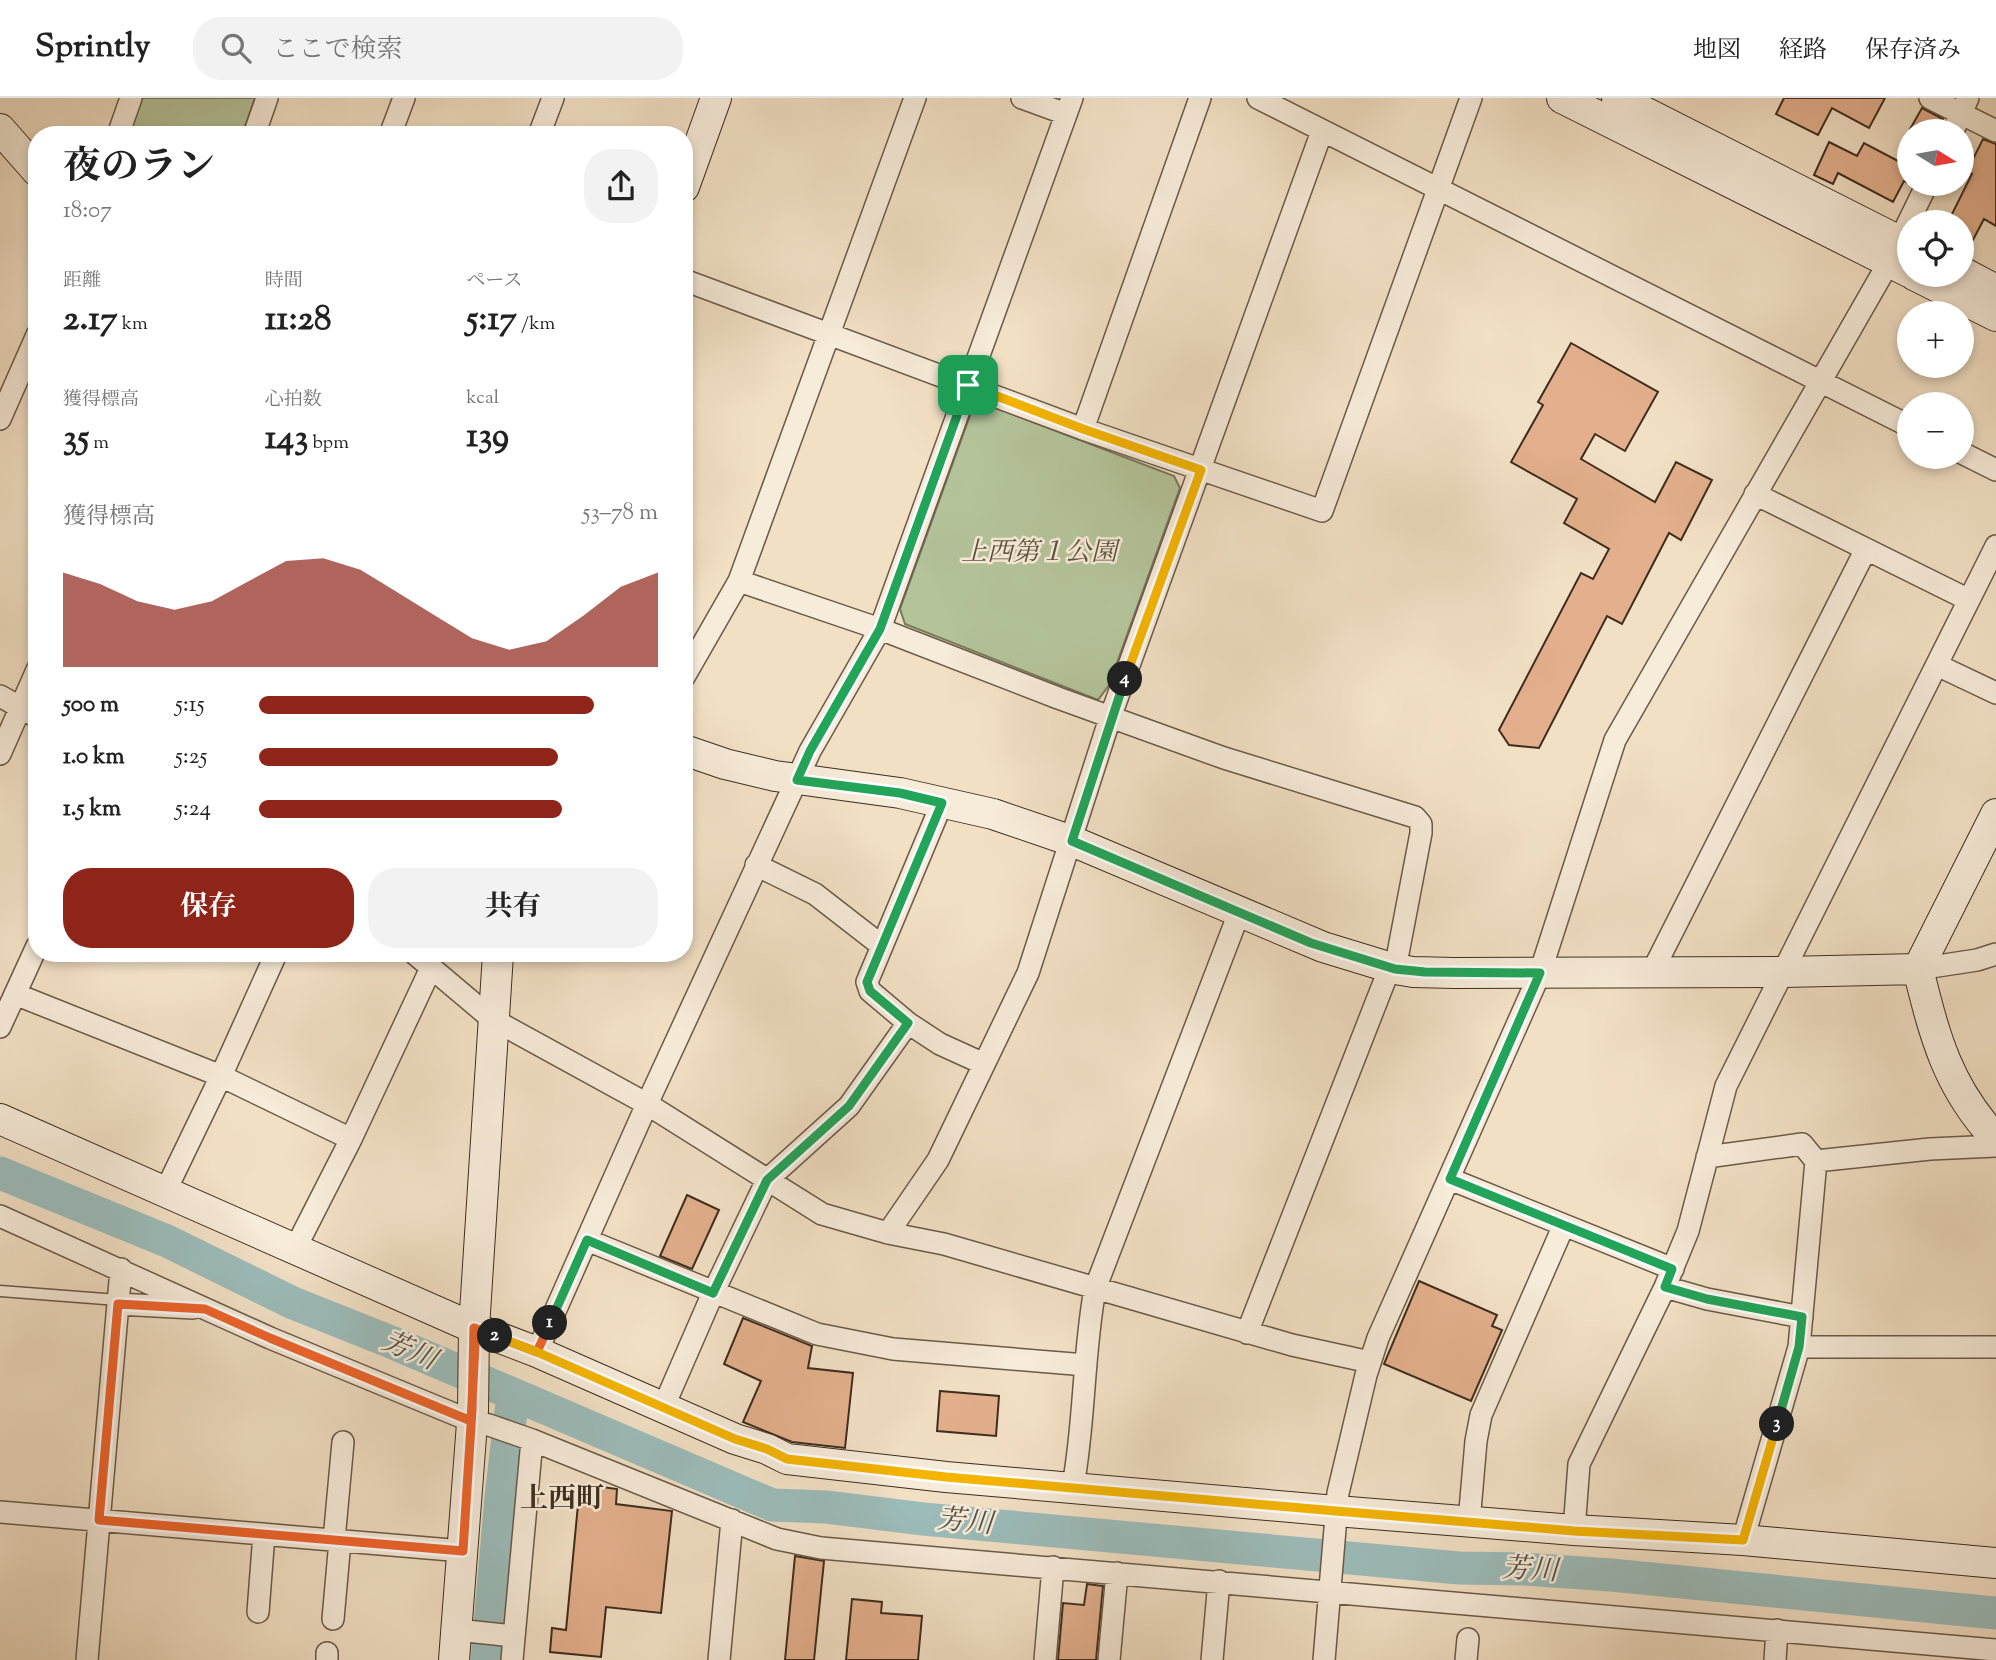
<!DOCTYPE html>
<html lang="ja">
<meta charset="utf-8">
<style>
:root{--surface:#fff;--page:#f2f2f2;--text:#222;--muted:#767676;--line:#e0e0e0;--accent:#8f2418}
body{margin:0;font-family:"Sorts Mill Goudy","Noto Serif JP",serif;background:var(--page);color:var(--text);height:100vh;display:flex;flex-direction:column;font-size:26px;white-space:nowrap}
*{box-sizing:border-box;margin:0}
p{font-size:23px;color:var(--muted)}
.icon{flex:none;width:38px;height:38px;fill:none;stroke:currentColor;stroke-width:2;stroke-linecap:round;stroke-linejoin:round}
.map{position:relative;flex:1;overflow:hidden}
.sheet{position:absolute;left:28px;top:28px;width:665px;height:836px;display:flex;flex-direction:column;background:var(--surface);border-radius:28px;box-shadow:0 4px 10px #0003}
.sheet>*{flex:none}
.needle{width:46px;rotate:101deg}
.tools{position:absolute;left:1897px;top:21px;display:grid;gap:14px}
.tools a{display:grid;place-items:center;width:77px;height:77px;border-radius:50%;background:var(--surface);box-shadow:0 4px 10px #0003;font-size:35px}
.pin{position:absolute;display:grid;place-items:center;width:60px;height:60px;color:#fff;margin:-30px;border-radius:14px;box-shadow:0 4px 10px #0006}
.km{position:absolute;width:35px;height:35px;margin:-18px;border-radius:50%;background:#222;color:#fff;font-size:19px;line-height:35px;text-align:center}
.round{display:grid;place-items:center;flex:none;width:74px;height:74px;border-radius:28px;background:var(--page)}
.summary{display:flex;align-items:center;justify-content:space-between;height:119px;padding:0 35px}
h1{font-size:38px;font-weight:700;line-height:52px}
.metrics{display:grid;grid-template-columns:repeat(3,1fr);gap:10px;height:119px;padding:7px 35px}
.metrics div{display:grid;align-content:center}
.metrics b{font-size:35px;font-weight:700}
.metrics small{font-size:19px;font-weight:400}
.metrics p{font-size:19px}
.chart{height:196px;padding:14px 35px}
.chart p{display:flex;justify-content:space-between}
.chart svg{width:100%;height:126px;margin-top:7px;fill:var(--accent);opacity:.7}
.primary-button{display:flex;gap:14px;margin-top:auto;padding:14px 35px}
.primary-button a{flex:1;height:80px;border-radius:28px;background:var(--accent);color:#fff;font-size:28px;font-weight:700;line-height:80px;text-align:center}
.primary-button a+a{background:var(--page);color:var(--text)}
ul{padding:0 35px;list-style:none;font-size:23px}
li{display:grid;grid-template-columns:112px 84px 1fr;align-items:center;height:52px}
li i{height:18px;border-radius:9px;background:var(--accent)}
header{display:flex;align-items:center;gap:42px;box-sizing:border-box;height:98px;padding:0 35px;background:var(--surface);border-bottom:2px solid var(--line)}
header strong{font-size:33px}
nav{display:flex;gap:38px;margin-inline-start:auto;font-size:24px}
.search{width:490px;height:63px;background:var(--page);display:flex;align-items:center;gap:18px;box-sizing:border-box;padding:0 24px;border-radius:28px;color:var(--muted);font-size:26px}
.map>svg:first-child{display:block}
</style>
<header>
<strong>Sprintly</strong>
<div class="search"><svg class="icon" aria-label="search" viewBox="0 0 24 24"><circle cx="10" cy="10" r="6"/><path d="M15 15l6 6"/></svg>ここで検索</div>
<nav><a>地図</a><a>経路</a><a>保存済み</a></nav>
</header>
<div class="map">
<svg width="1996" height="1562" viewBox="0 0 1996 1562">
<rect width="100%" height="100%" fill="#f2e0c5"/>
<filter id="stains"><feTurbulence type="fractalNoise" baseFrequency=".00286" numOctaves="4"/><feColorMatrix values="0 0 0 0 .2 0 0 0 0 .09 0 0 0 0 .02 0 0 0 .5 -.17"/></filter>
<radialGradient id="worn" r=".72"><stop offset=".6" stop-color="#630" stop-opacity="0"/><stop offset="1" stop-color="#630" stop-opacity=".3"/></radialGradient>
<!-- green -->
<path fill="#b4c39a" stroke="#78785c" stroke-width="2" d="M137 0H255L242 37H125Z
M983 305 1174 378 1180 390 1109 587 1098 602 905 526 900 511 972 312Z"/>
<g fill="none" stroke-linecap="round" stroke-linejoin="round">
<!-- river -->
<path stroke="#9cbcba" stroke-width="33" d="M0 1075 167 1143 293 1205 391 1244 772 1407 826 1409 923 1421 1459 1470 1524 1471 1611 1477 1996 1515
M487 1562 501 1399 513 1296"/>
</g>
<!-- building -->
<path fill="#e3af8c" stroke="#3d2d1e" stroke-width="2" d="M1784 0H1885L1869 30 1832 10 1818 37 1776 16Z
M1922 10 1943 21 1936 33H1909Z
M1983 41 1996 46V128L1984 121 1965 157H1962V124H1948L1972 76 1967 73Z
M1829 44 1857 58 1864 45 1898 63 1899 60 1909 65V85L1904 83 1893 104 1838 75 1833 86 1814 77Z
M1571 245 1658 294 1625 353 1595 336 1581 361 1655 404 1676 364 1712 382 1681 442 1669 435 1622 526 1607 518 1539 650 1509 647 1499 632 1581 475 1593 481 1609 451 1564 425 1577 401 1511 364 1543 307 1538 304Z
M687 1097 719 1112 692 1171 660 1158Z
M1419 1183 1497 1217 1492 1228 1502 1232 1471 1303 1384 1266Z
M743 1220 812 1248 808 1270 853 1275 845 1350 792 1344 743 1324 761 1283 724 1266Z
M940 1293 999 1298 996 1338 937 1333Z
M580 1386 617 1391 616 1406 672 1413 661 1515 606 1509 601 1559 550 1554 552 1530 566 1532Z
M795 1458 824 1463 814 1562H785Z
M1087 1486 1103 1488 1096 1562H1058L1063 1505 1084 1507Z
M852 1501 882 1504 881 1515 922 1518 918 1562H846Z"/>
<g fill="none" stroke-linecap="round" stroke-linejoin="round">
<defs>
<path id="lane" d="M0 1193 118 1202"/>
<path id="street" d="M1022 0 1066 16
M1258 0 1909 328
M1930 0 1996 33
M1953 33 1968 0
M118 37 131 0
M254 37 267 0
M390 37 404 0
M539 37 553 0
M684 182 1083 331 1322 413 1471 0
M0 321 37 237
M1083 331 1200 0
M1962 355 1996 372
M1755 396 1969 502
M739 483 880 531 1058 600 1224 660 1415 719 1421 726V735L1395 871
M1937 567 1996 595
M684 579 739 483 915 0
M0 598 37 619
M0 656 37 572
M756 767 815 796 882 848
M415 856 492 921 647 1006 822 1116 888 1135 944 1146 1292 1247 1370 1264
M1918 871 1977 862 1996 856
M1652 874 1866 451
M15 896 221 978 351 1041 295 1151
M908 925 870 893 867 884 942 705
M0 929 37 848
M351 1041 431 870
M1707 1059 1802 1046 1816 1063 1799 1249 1743 1442
M1816 1063 1930 1051 1996 1048
M1450 1081 1673 1171
M165 1094 221 978 276 856
M0 1118 270 1240 471 1323 489 1327 532 1342 777 1441 821 1450 1996 1552
M888 1135 938 1062 1028 875 1110 620 1322 33
M587 1142 817 1236 893 1251 1086 1267
M1665 1189 1707 1201 1802 1219
M118 1206 193 1210
M1247 1235 1390 869
M1799 1249H1996
M537 1254 647 1006 810 653 880 531 1072 0
M663 1310 713 1195 767 1082 849 1008 908 925 940 946 984 966
M1073 1388C1085 1323 1083 1256 1095 1191L1239 815
M0 1414 463 1453
M1469 1424 1476 1343 1481 1317 1563 1129
M1574 1432 1579 1366 1665 1189 1688 1133 1726 988 1996 448
M334 1442 343 1344
M258 1514 264 1436
M333 1521 340 1443
M457 1532 514 1538
M87 1562 121 1171
M327 1562V1555
M512 1562 532 1342
M719 1562 732 1422
M1045 1562 1053 1469
M1109 1562 1117 1475
M1212 1562 1219 1483
M1324 1562 1338 1395 1366 1277 1378 1240 1540 875 1615 642 1889 164 1927 86
M1466 1562 1468 1541
M1775 1562 1777 1532"/>
<path id="secondary" d="M1562 0 1909 174
M1617 0 1909 148
M0 31 37 73
M684 89 716 0
M1962 174 1996 192
M1914 177 1996 218
M684 652 725 666 775 678 900 695 993 716 1072 743 1323 849 1395 871 1413 874 1454 875 1784 874 1918 871
M1996 716 1918 871C1935 939 1947 988 1996 1041
M0 1021 474 1230 537 1254 735 1341 767 1351 787 1361 946 1379 1336 1413 1574 1432 1743 1442 1996 1465
M454 1562 473 1312 474 1230 498 856"/>
</defs>
<!-- lane casing -->
<use href="#lane" stroke="#6a5a48" stroke-width="13"/>
<!-- street casing -->
<use href="#street" stroke="#6a5a48" stroke-width="24"/>
<!-- secondary casing -->
<use href="#secondary" stroke="#3d2d1e" stroke-width="32"/>
<!-- lane -->
<use href="#lane" stroke="#f7ebd9" stroke-width="10"/>
<!-- street -->
<use href="#street" stroke="#f7ebd9" stroke-width="21"/>
<!-- secondary -->
<use href="#secondary" stroke="#f7ebd9" stroke-width="30"/>
</g>
<g fill="none" stroke-linecap="round" stroke-linejoin="round">
<defs>
<path id="split-1" d="M550 1225 587 1142 713 1195 767 1082 849 1008 908 925 870 893 867 884 942 705 900 695 797 682 810 653 880 531 968 287"/>
<path id="split-2" d="M495 1238 474 1230 475 1246 471 1323 270 1240 205 1211 118 1206 99 1422 463 1453 472 1312 474 1230 537 1254 550 1225"/>
<path id="split-3" d="M495 1238 537 1254 735 1341 767 1351 787 1361 946 1379 1336 1413 1574 1433 1743 1442 1777 1326"/>
<path id="split-4" d="M1125 581 1072 743 1311 845 1395 871 1425 874 1540 875 1450 1081 1672 1171 1665 1189 1707 1201 1802 1219 1799 1249 1777 1326"/>
<path id="split-5" d="M968 287 1083 331 1201 372 1125 581"/>
</defs>
<!-- split-1 casing -->
<use href="#split-1" stroke="#fff" stroke-width="14"/>
<!-- split-2 casing -->
<use href="#split-2" stroke="#fff" stroke-width="14"/>
<!-- split-3 casing -->
<use href="#split-3" stroke="#fff" stroke-width="14"/>
<!-- split-4 casing -->
<use href="#split-4" stroke="#fff" stroke-width="14"/>
<!-- split-5 casing -->
<use href="#split-5" stroke="#fff" stroke-width="14"/>
<!-- split-1 -->
<use href="#split-1" stroke="#22a559" stroke-width="9"/>
<!-- split-2 -->
<use href="#split-2" stroke="#f0652b" stroke-width="9"/>
<!-- split-3 -->
<use href="#split-3" stroke="#f5b400" stroke-width="9"/>
<!-- split-4 -->
<use href="#split-4" stroke="#22a559" stroke-width="9"/>
<!-- split-5 -->
<use href="#split-5" stroke="#f5b400" stroke-width="9"/>
</g>
<g text-anchor="middle" dominant-baseline="central" stroke-width="5" stroke-linejoin="round" paint-order="stroke">
<!-- park labels -->
<g font-size="26" font-style="italic" fill="#5b523d" stroke="#f7ebd9">
<text x="1039" y="455">上西第１公園</text>
</g>
<!-- water labels -->
<g font-size="28" font-style="italic" fill="#555145" stroke="#f7ebd9">
<text transform="translate(409 1254) rotate(23)">芳川</text>
<text transform="translate(965 1425) rotate(5)">芳川</text>
<text transform="translate(1530 1473) rotate(3)">芳川</text>
</g>
<!-- neighbourhood labels -->
<g font-size="28" font-weight="bold" fill="#3d2d1e" stroke="#f7ebd9">
<text x="562" y="1402">上西町</text>
</g>
</g>
<rect width="100%" height="100%" filter="url(#stains)"/>
<rect width="100%" height="100%" fill="url(#worn)"/>
</svg>
<div class="tools">
<a><svg class="needle" viewBox="-14 -14 28 28"><path d="M0-13l5 13h-10z" fill="#e53935"/><path d="M0 13l5-13h-10z" fill="#767676"/></svg></a>
<a><svg class="icon" aria-label="locate" viewBox="0 0 24 24"><circle cx="12" cy="12" r="6"/><path d="M12 2v4M12 18v4M2 12h4M18 12h4"/></svg></a>
<a>+</a>
<a>−</a>
</div>
<div class="pin" style="left:968px;top:287px;background:#1e9e55"><svg class="icon" aria-label="arrive" viewBox="0 0 24 24"><path d="M6 21V4h12l-3 4 3 4H6"/></svg></div>
<b class="km" style="left:550px;top:1225px">1</b>
<b class="km" style="left:495px;top:1238px">2</b>
<b class="km" style="left:1777px;top:1326px">3</b>
<b class="km" style="left:1125px;top:581px">4</b>
<section class="sheet">
<div class="summary"><div><h1>夜のラン</h1><p>18:07</p></div><a class="round"><svg class="icon" aria-label="share" viewBox="0 0 24 24"><path d="M12 15V3M7 8l5-5 5 5M5 13v7h14v-7"/></svg></a></div>
<div class="metrics">
<div><p>距離</p><b>2.17<small> km</small></b></div>
<div><p>時間</p><b>11:28</b></div>
<div><p>ペース</p><b>5:17<small> /km</small></b></div>
</div>
<div class="metrics">
<div><p>獲得標高</p><b>35<small> m</small></b></div>
<div><p>心拍数</p><b>143<small> bpm</small></b></div>
<div><p>kcal</p><b>139</b></div>
</div>
<div class="chart"><p><span>獲得標高</span>53–78 m</p>
<svg viewBox="0 0 160 44" preserveAspectRatio="none"><path d="M0 44V11L10 15L20 21L30 24L40 21L50 14L60 7L70 6L80 10L90 18L100 26L110 34L120 38L130 35L140 26L150 16L160 11V44z"/></svg>
</div>
<ul>
<li><b>500 m</b>5:15<i style="width:84%"></i></li>
<li><b>1.0 km</b>5:25<i style="width:75%"></i></li>
<li><b>1.5 km</b>5:24<i style="width:76%"></i></li>
</ul>
<div class="primary-button"><a>保存</a><a>共有</a></div>
</section>
</div>
